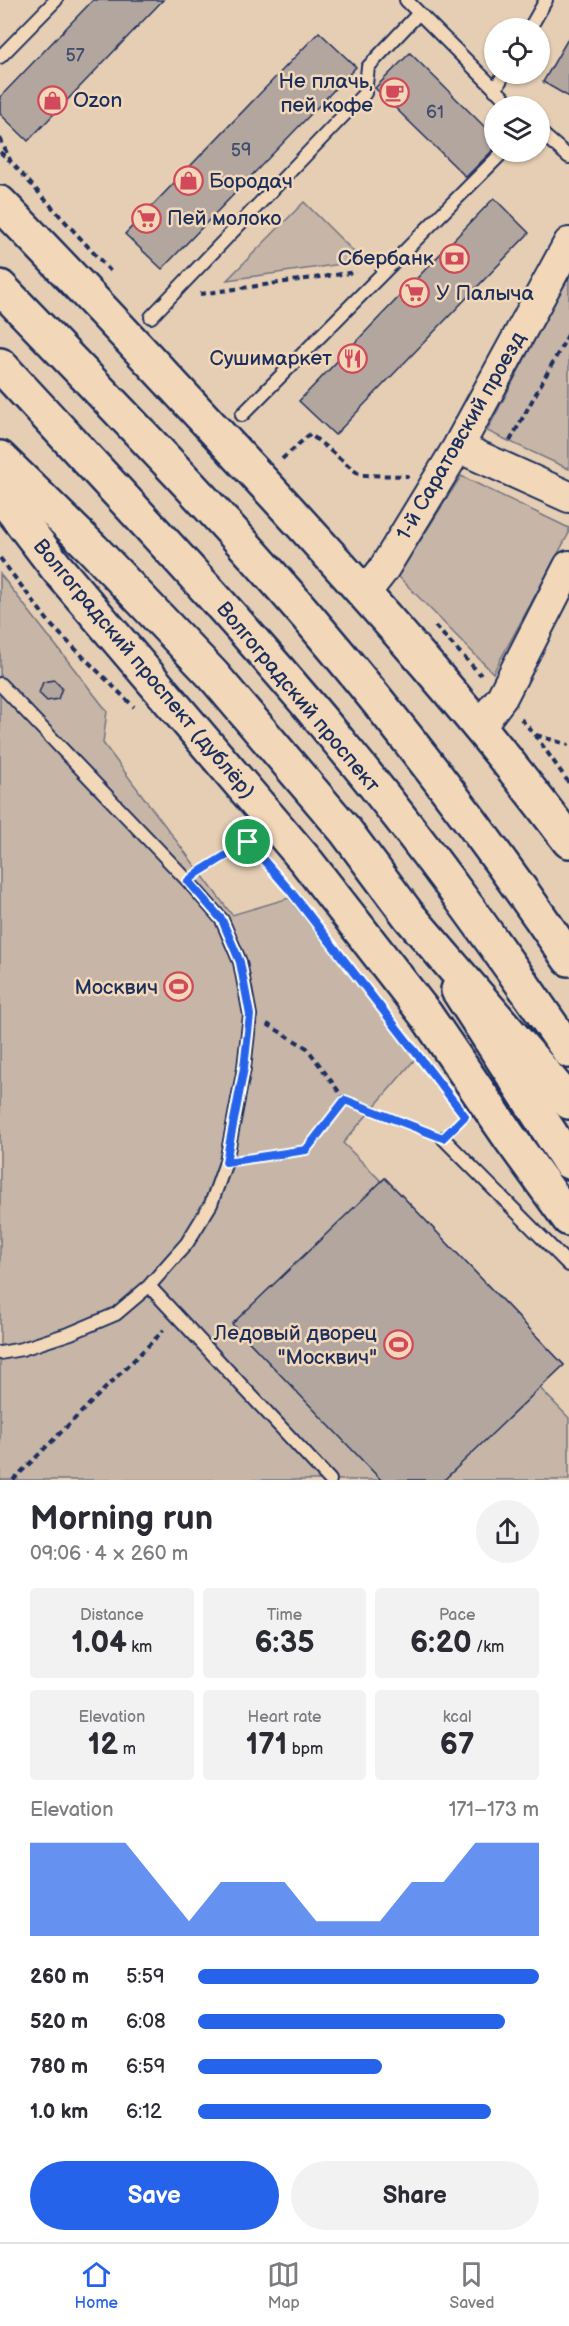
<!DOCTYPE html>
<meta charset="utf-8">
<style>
:root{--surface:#fff;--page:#f2f2f3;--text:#2b2b33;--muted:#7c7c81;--line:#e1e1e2;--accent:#2563eb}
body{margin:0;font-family:"Balsamiq Sans",sans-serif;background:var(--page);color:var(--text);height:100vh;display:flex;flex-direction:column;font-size:22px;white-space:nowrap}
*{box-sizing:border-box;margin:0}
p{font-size:20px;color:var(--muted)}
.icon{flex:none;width:33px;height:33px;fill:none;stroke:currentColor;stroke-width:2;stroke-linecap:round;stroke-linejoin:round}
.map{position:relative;height:1480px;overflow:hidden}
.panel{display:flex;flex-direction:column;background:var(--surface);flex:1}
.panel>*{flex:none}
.buttons{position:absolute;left:484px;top:18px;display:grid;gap:12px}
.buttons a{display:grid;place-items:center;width:66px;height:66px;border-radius:50%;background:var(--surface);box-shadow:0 2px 4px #0004;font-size:30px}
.pin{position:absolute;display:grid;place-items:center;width:51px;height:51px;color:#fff;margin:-26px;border:3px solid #fff;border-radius:50%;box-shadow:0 2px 6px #0007}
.round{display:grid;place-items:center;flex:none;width:63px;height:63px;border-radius:32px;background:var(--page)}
.head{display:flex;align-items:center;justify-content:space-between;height:102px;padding:0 30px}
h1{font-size:33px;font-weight:800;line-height:45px}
.metrics{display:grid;grid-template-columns:repeat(3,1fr);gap:9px;height:102px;padding:6px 30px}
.metrics div{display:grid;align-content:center;border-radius:6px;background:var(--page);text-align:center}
.metrics b{font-size:30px;font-weight:800}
.metrics small{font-size:16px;font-weight:400}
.metrics p{font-size:16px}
.chart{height:168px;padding:12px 30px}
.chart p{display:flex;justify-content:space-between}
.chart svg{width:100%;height:108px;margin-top:6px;fill:var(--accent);opacity:.7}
.button{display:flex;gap:12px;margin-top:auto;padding:12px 30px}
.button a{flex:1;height:69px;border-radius:36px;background:var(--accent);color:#fff;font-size:24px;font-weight:800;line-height:69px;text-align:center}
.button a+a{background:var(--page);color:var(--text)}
ul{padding:0 30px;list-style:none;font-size:20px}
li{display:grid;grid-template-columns:96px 72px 1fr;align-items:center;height:45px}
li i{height:15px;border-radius:8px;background:var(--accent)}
.menu{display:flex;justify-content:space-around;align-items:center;height:84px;border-top:2px solid var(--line);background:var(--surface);font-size:16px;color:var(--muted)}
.menu a{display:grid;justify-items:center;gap:3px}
.menu .selected{color:var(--accent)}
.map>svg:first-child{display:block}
</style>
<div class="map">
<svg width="569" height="1480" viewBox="0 0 569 1480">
<rect width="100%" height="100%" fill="#e5ceb4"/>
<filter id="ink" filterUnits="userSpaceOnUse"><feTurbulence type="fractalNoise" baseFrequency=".0167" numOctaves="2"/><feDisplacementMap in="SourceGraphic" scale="12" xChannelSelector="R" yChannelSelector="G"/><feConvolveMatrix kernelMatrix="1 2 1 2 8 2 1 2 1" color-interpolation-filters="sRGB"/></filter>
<g filter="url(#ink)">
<!-- green -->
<path fill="#c7b6a7" stroke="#717282" stroke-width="1.5" d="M304 202 363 261 227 280Z
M569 275V469L487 431Z
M461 476 569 528V533L493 673 398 576Z
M0 574 107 711 103 743 232 915 289 898 416 1058 343 1143 381 1181 385 1178 564 1365 540 1388 569 1418V1480H0Z"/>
<!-- building -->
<path fill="#b3a69f" stroke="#1b2f5e" stroke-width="1.5" d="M93 0H163L28 141 0 114V97Z
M319 32 356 67 162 269 125 234Z
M569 37V97L543 82Z
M410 53 495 137V148L466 177 375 88Z
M494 198 529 233 335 435 299 401Z
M54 680 62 688 58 699 47 701 39 693 43 682Z
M385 1178 564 1365 444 1480H381L232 1324Z"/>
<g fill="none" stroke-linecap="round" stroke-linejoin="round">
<defs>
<path id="service" d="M406 0 512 106
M530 28 546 0
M0 57 56 0
M495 90 504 74
M540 132 569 157
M151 317 365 93 368 67 419 13
M242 415 503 152
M0 684 188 881 222 920 240 962 250 1015 244 1068 226 1162 211 1204 187 1243 149 1286 116 1314 71 1333 22 1349 0 1353
M443 1138 569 1265
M149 1286 330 1480"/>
<path id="tertiary" d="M458 447 569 497
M365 593 383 570 458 447 569 243
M480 726 502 697 569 566"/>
<path id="secondary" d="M0 203C93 298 183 396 273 493 376 605 478 719 569 841
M0 494 56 567 307 862 426 1015 510 1138 569 1219
M458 990 569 1162"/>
<path id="primary" d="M0 287C104 395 209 502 307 616 400 725 488 840 569 959
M0 365C116 491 236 616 345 749 425 845 498 948 569 1051
M0 458 93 549 213 675 345 830 409 916 569 1102"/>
</defs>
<!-- service casing -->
<use href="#service" stroke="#1b2f5e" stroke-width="16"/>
<!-- tertiary casing -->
<use href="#tertiary" stroke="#1b2f5e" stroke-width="34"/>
<!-- secondary casing -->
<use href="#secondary" stroke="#1b2f5e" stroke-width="38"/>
<!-- primary casing -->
<use href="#primary" stroke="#1b2f5e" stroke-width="38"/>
<!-- path -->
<path stroke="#1b2f5e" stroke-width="4" stroke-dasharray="6 4.5" stroke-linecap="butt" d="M0 138 11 162 112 273
M0 152 9 160
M200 294 356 272
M510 441 569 333
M282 459 310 434 360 475 409 476
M0 558 52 626 134 707
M435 626 481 675
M521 719 535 735 569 783
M536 735 569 745
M203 869 248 842
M267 1024 307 1048 345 1100 428 1132
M246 1159 306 1150 345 1100
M13 1480 164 1330"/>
<!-- service -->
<use href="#service" stroke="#f2d8b9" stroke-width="12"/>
<!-- tertiary -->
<use href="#tertiary" stroke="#f2d8b9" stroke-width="30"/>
<!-- secondary -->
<use href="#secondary" stroke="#f2d8b9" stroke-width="33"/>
<!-- primary -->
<use href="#primary" stroke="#f2d8b9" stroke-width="33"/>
</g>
</g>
<g fill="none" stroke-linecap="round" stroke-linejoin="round" filter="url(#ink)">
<defs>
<path id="route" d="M248 842 292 893 465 1116 443 1138 345 1100 306 1150 226 1162 244 1068 250 1015 240 962 222 920 188 881 199 872Z"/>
</defs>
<!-- route casing -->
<use href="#route" stroke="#fff" stroke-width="12"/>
<!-- route -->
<use href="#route" stroke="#2563eb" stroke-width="8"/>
</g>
<!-- icons -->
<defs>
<symbol id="cafe-ring" viewBox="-11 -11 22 22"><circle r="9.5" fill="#f2d8b9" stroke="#d1495b" stroke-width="1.5"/><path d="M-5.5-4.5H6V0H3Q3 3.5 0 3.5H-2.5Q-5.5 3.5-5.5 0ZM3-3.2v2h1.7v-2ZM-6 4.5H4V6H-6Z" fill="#d1495b"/></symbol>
<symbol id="shop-ring" viewBox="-11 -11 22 22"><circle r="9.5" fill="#f2d8b9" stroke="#d1495b" stroke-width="1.5"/><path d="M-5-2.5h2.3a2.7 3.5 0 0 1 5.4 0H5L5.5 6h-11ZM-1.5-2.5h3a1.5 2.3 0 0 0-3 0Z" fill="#d1495b"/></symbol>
<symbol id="supermarket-ring" viewBox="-11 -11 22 22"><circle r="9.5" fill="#f2d8b9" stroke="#d1495b" stroke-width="1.5"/><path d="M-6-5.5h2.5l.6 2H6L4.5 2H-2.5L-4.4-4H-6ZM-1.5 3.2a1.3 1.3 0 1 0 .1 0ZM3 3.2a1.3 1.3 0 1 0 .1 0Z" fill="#d1495b"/></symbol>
<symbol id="bank-ring" viewBox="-11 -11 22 22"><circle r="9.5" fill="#f2d8b9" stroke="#d1495b" stroke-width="1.5"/><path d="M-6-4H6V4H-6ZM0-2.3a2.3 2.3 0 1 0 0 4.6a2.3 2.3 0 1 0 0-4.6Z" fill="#d1495b"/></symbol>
<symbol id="restaurant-ring" viewBox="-11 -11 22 22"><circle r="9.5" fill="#f2d8b9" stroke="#d1495b" stroke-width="1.5"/><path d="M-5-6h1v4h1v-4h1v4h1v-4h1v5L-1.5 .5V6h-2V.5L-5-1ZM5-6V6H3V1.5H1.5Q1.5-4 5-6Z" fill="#d1495b"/></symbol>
<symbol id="stadium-ring" viewBox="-11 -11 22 22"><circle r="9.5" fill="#f2d8b9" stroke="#d1495b" stroke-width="1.5"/><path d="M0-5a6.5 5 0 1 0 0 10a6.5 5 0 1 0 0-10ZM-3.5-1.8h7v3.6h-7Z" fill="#d1495b"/></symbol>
</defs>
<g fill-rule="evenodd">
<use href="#cafe-ring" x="378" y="76" width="33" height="33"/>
<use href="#shop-ring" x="36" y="84" width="33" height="33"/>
<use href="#shop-ring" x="172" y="164" width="33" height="33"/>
<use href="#supermarket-ring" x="130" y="202" width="33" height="33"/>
<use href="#bank-ring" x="438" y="242" width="33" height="33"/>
<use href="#supermarket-ring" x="398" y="276" width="33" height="33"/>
<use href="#restaurant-ring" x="336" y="342" width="33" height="33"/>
<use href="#stadium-ring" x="162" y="970" width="33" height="33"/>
<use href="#stadium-ring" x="382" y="1328" width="33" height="33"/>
</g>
<g text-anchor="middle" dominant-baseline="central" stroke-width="5" stroke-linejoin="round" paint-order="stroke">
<!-- number labels -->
<g font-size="18" fill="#414d6e">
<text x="75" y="55">57</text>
<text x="435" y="112">61</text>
<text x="241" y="150">59</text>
</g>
<!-- poi labels -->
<g font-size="21" fill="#1b2f5e" stroke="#f2d8b9" text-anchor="end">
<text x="373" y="81">Не плачь,<tspan x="373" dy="24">пей кофе</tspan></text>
<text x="73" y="100" text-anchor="start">Ozon</text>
<text x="209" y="181" text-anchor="start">Бородач</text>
<text x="167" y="218" text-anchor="start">Пей молоко</text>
<text x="434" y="258">Сбербанк</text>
<text x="436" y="293" text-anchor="start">У Палыча</text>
<text x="332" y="358">Сушимаркет</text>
<text x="158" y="987">Москвич</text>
<text x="377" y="1333">Ледовый дворец<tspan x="377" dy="24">"Москвич"</tspan></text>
</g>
<!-- street labels -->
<g font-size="21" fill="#1b2f5e" stroke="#f2d8b9">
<text transform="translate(461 436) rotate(-60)">1-й Саратовский проезд</text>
<text transform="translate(144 669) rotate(50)">Волгоградский проспект (дублёр)</text>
<text transform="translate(298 697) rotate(50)">Волгоградский проспект</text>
</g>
</g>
</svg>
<div class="buttons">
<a><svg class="icon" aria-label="locate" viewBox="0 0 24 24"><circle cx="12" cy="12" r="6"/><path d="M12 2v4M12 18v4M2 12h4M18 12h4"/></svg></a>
<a><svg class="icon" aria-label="layers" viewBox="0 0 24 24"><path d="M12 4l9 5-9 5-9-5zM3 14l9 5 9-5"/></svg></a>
</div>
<div class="pin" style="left:248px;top:842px;background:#1e9e55"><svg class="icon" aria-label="arrive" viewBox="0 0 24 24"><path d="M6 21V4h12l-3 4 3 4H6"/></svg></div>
</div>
<section class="panel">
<div class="head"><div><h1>Morning run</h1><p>09:06 · 4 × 260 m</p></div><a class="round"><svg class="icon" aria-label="share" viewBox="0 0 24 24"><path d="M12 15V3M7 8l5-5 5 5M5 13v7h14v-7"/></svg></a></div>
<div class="metrics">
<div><p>Distance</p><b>1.04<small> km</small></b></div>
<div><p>Time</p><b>6:35</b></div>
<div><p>Pace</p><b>6:20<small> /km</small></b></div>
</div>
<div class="metrics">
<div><p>Elevation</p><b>12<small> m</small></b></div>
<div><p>Heart rate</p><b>171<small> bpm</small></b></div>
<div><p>kcal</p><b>67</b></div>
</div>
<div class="chart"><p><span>Elevation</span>171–173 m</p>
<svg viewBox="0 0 160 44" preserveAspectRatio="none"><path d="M0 44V6L10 6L20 6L30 6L40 22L50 38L60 22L70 22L80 22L90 38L100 38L110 38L120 22L130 22L140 6L150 6L160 6V44z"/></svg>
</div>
<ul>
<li><b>260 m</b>5:59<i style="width:100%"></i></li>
<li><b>520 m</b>6:08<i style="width:90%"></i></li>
<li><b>780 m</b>6:59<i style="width:54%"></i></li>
<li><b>1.0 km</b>6:12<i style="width:86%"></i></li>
</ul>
<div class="button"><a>Save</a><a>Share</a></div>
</section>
<nav class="menu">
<a class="selected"><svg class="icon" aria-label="home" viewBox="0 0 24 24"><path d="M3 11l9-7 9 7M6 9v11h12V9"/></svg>Home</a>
<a><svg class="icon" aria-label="map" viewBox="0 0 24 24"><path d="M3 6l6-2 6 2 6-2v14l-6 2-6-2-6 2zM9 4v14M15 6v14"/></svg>Map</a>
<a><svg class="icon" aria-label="saved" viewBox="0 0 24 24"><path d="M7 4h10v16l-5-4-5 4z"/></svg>Saved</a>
</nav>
